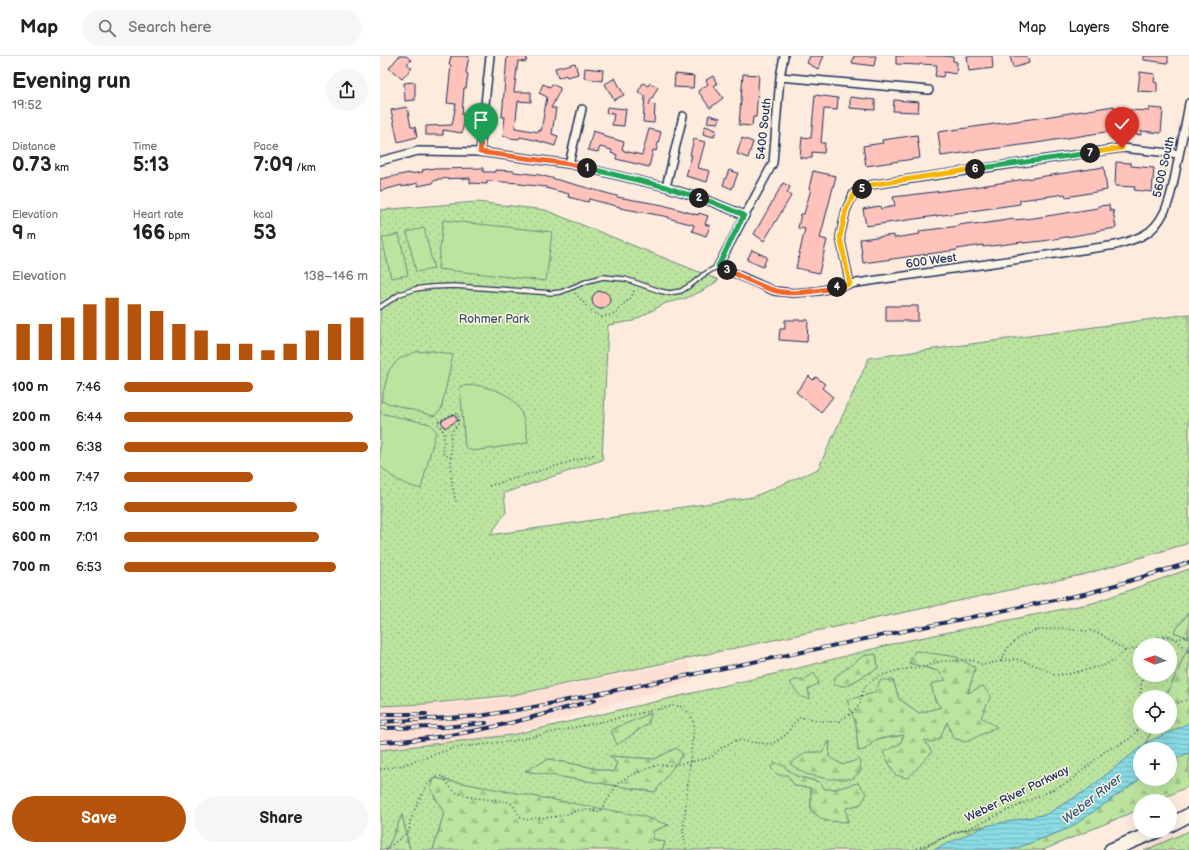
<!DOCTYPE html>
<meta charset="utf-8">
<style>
:root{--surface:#fff;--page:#f6f6f6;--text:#222;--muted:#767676;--line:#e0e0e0;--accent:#b45309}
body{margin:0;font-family:"Balsamiq Sans",sans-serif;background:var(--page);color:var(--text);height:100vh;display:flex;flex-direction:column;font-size:15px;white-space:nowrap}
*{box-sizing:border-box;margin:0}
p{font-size:13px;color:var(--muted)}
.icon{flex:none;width:22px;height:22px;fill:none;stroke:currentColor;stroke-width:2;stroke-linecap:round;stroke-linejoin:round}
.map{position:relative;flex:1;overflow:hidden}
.sheet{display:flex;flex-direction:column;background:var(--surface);width:380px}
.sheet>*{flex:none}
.needle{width:26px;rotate:274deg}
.tools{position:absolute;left:753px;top:582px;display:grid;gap:8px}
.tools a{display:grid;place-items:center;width:44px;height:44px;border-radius:50%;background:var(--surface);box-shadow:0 4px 16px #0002;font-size:20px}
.pin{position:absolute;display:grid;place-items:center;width:34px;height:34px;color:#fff;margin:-41px -17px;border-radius:50% 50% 50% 0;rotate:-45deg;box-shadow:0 0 4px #0007}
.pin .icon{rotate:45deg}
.km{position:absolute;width:20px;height:20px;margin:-10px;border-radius:50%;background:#222;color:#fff;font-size:11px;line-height:20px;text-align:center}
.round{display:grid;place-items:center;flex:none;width:42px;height:42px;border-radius:21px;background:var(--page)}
.summary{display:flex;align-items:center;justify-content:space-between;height:68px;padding:0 12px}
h1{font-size:22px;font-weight:700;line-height:30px}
.figures{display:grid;grid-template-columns:repeat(3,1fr);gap:6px;height:68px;padding:4px 12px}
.figures div{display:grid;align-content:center}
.figures b{font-size:20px;font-weight:700}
.figures small{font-size:11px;font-weight:400}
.figures p{font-size:11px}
.chart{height:112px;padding:8px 12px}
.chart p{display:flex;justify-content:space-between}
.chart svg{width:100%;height:72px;margin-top:4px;stroke:var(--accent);stroke-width:6}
.button{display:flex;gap:8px;margin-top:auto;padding:8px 12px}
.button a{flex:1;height:46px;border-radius:24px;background:var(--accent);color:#fff;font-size:16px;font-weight:700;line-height:46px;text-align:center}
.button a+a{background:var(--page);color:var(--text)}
ul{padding:0 12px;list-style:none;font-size:13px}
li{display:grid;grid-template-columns:64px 48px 1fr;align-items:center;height:30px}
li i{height:10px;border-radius:5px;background:var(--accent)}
header{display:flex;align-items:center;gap:24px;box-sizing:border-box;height:56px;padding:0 20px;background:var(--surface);border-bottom:1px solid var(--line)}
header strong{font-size:19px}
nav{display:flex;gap:22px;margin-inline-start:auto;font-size:14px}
.search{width:280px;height:36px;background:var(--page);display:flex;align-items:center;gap:10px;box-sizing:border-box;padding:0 14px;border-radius:22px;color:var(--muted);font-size:15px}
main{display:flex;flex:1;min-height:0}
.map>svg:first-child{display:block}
</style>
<header>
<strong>Map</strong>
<div class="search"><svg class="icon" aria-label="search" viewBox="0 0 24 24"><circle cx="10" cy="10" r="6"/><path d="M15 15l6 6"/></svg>Search here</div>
<nav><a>Map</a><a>Layers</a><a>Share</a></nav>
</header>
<main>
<section class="sheet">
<div class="summary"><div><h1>Evening run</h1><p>19:52</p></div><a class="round"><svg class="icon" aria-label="share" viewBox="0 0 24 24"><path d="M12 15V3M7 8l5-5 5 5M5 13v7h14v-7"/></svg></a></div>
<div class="figures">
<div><p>Distance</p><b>0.73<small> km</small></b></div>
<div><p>Time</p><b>5:13</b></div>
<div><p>Pace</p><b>7:09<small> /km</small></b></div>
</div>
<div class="figures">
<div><p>Elevation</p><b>9<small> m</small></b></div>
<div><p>Heart rate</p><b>166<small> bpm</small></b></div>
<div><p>kcal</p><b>53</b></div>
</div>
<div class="chart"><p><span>Elevation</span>138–146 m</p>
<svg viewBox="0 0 160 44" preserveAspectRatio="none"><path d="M5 44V22M15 44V22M25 44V18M35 44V10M45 44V6M55 44V10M65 44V14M75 44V22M85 44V26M95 44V34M105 44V34M115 44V38M125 44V34M135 44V26M145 44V22M155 44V18"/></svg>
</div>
<ul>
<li><b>100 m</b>7:46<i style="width:53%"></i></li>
<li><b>200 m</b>6:44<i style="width:94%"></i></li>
<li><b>300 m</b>6:38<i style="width:100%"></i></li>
<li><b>400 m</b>7:47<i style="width:53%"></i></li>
<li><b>500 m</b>7:13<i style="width:71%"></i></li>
<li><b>600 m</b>7:01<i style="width:80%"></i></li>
<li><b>700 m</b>6:53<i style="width:87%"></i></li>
</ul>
<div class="button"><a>Save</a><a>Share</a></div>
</section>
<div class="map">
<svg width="809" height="794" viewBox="0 0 809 794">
<defs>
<pattern id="grass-dots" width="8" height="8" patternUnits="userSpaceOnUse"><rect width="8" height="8" fill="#bce49f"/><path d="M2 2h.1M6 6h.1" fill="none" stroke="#a1c48b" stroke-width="1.8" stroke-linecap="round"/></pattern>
<pattern id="forest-firs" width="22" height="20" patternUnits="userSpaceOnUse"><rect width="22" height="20" fill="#bce49f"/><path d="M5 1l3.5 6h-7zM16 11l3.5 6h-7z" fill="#a1c48b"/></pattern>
<pattern id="water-rules" width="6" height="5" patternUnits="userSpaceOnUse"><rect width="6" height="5" fill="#8adbe3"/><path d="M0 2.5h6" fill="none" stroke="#76bcc5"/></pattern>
</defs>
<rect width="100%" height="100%" fill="#fdebdd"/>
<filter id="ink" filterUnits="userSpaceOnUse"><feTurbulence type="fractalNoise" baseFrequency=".025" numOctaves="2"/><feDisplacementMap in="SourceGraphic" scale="8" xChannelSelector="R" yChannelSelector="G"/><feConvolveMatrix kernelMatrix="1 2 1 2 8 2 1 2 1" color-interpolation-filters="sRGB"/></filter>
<g filter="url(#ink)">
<!-- built -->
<path fill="#fedfd3" d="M308 605 312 624 101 687 0 698V648H43L72 647 116 643 138 639Z"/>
<!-- grass -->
<path fill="url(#grass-dots)" stroke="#6c8a7e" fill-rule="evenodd" d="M97 146 165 154 339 224 322 235 304 243 286 247 253 265 228 269 222 404 124 437 126 456 110 479 373 441 438 413 489 302 809 258V487L706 518 133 639 44 648 0 650V154Z
M809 513V556L794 576 809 582V589L786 641H760V671H773L766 687 707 734 667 758 575 776 539 794H282L285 786 272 783 273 775 289 769 54 722 51 734 64 757 53 794H30L22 759 7 794H0V694L132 679 407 615 520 586 713 547ZM760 589H790V619H760ZM496 598 498 612 466 630ZM529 607 595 612 588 637 601 661 568 665 544 684 520 688 524 679 497 683 484 694 478 695 476 668 494 637 513 624 519 643 539 657 562 651 566 624 558 615ZM415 624H424L428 633 430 643ZM271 657 268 667 237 688ZM449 686V701L463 709 410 708 442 696ZM296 692 275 736 146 715 169 703 233 716 237 707 230 700 275 703ZM402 709 416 720 439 726 445 733H455L478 727 481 748 465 752 468 766 431 755V732L415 730 407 719Z
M809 775V794H764L770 792Z"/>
<!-- forest -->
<path fill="url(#forest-firs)" stroke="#6c8a7e" d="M809 556V582L794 576Z
M809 589V667L766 687 773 671H790V641H786Z
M535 595 577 601 595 612 588 637 603 630 611 640 601 661 617 671 586 686 573 682 567 666 560 682 553 686 544 684 552 696 528 722 515 719 503 696 520 688 524 679 497 683 484 694 478 695 476 668 467 644 494 637 501 624H513L519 643 539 657 561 651 555 645 551 628 566 624 558 615 529 607Z
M496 598 498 612 466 630 454 629 455 621 483 600Z
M434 617 439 627 428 633 430 643 421 641 410 627 415 624H424Z
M271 657 269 667 237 689 231 674Z
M450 685 449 701 463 709 479 703 481 715 472 723H448L426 718 410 708 426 696H442Z
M296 692 303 698 275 736 145 715 169 703 233 716 237 707 229 700 275 703Z
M809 697V730L777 745H760V753L663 794H632L690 772 760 723H790V705Z
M395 707 402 709 416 720 439 726 445 733H455L478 727 487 738 481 748 466 752 468 766 445 765 431 755V732L415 730 407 719H398L391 712Z
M54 722 262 760 289 769 273 775 272 783 285 786 282 794H53L64 757 51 733Z
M22 759 30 794H7Z
M606 770 553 794H539L575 776Z"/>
<!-- garden -->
<path fill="#bce49f" stroke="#6c8a7e" d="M63 164 172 176 166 225 58 213Z
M44 172 54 213 36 216 27 176Z
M19 178 28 219 11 222 2 182Z
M53 295 73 299 61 354 54 360 1 345 9 314 19 303 35 296Z
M96 329C135 337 143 348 148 387L93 395 85 391 80 330Z
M0 357 50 368 56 375 41 433C22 428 14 423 0 410Z"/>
<!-- water -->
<path fill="url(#water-rules)" stroke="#5e96ae" d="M809 667V697L790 705V693H760V723L690 772 632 794H553L606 770 667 758 707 734 766 687Z"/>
<!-- building -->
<path fill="#ffc3bb" stroke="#1b2f5e" d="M19 0H26L31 4 27 8 32 12 22 23 9 12Z
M71 0H89L86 17 88 18 86 32H84L82 59 85 60 82 77 63 74V79H46V70L72 69 76 48 67 47 71 9H69Z
M127 0H147L146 6 138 5 134 36H151V46L138 45 135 72 159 76V74L161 75 167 41 159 37 163 28 170 31 172 28 180 32V34L171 52H176L172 78 178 80 175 90 155 84 140 81 139 83 129 82V81L123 80 125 61H122Z
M430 0H444L438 13 427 7Z
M474 0H496L494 10 472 7Z
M516 0H562L573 1V5L577 6 576 18 564 16 563 21 555 20 557 9 540 8V9L516 8Z
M587 0H612L613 12 589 15Z
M630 0H647L649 7 633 12Z
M764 0H788V7L764 4Z
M195 7 198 18 187 21 186 19 178 22 175 12Z
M205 12 223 14 222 25 204 22Z
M760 16 775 18 774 26 777 27V36L758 35Z
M295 18 314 20 313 32 294 31Z
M363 18 379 19 376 61H373L372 70 359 69Z
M333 20 337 28 334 30 343 42 330 52 318 35 328 28 326 24Z
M235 22 244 39 234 44 225 28Z
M35 26V44L25 45 24 27Z
M263 27 268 30 270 27 278 31 269 48 275 49 274 67 263 66 265 40 258 36Z
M435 39 458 42 457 54 444 53 441 87H445L444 97 432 96V102H420L422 81 431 82Z
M470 41 495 44V54L470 52Z
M514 44 539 46 538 56 513 55Z
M734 50 736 60 748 61 749 54 769 55V52L783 53 781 77 761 75V79L743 77 744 73 656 87 561 100 558 76 658 62Z
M27 51 31 71H35L37 81 18 86 11 54Z
M227 51 246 53 244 70 232 69 234 58 226 57Z
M329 59 340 62 338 67 327 66Z
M325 70 336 74 334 81 323 78Z
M269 73 281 76 276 95 273 94 269 111 236 103 237 99 231 97 232 94 220 91 218 96 208 94 213 75 223 78V80L244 86 242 93 244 94V95L262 99Z
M537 79 540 102 486 110 483 90 503 87 502 84Z
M362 82 373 86 368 102 357 98Z
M314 83 325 86 318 112 330 115 327 126 306 120 312 99H310Z
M736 106 751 107V110L774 112 772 136 754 134 755 131 735 130Z
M724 111 727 134 686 141 685 138 640 144V148L486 170 483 153 500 150 501 153 515 150 513 141 587 132Z
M55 112 56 113 103 112V116H115V114L134 115V116L160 119 237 140V141L283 149 318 159 319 157 328 160 325 168 330 170 326 180 312 175 314 169 288 162 289 161 240 152V151L209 143 208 146 188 141 189 138 166 132 167 131 139 128 140 127 107 125V128L90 127V122L57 123V124L53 125V127L38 130V127L22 131V129L0 135V123L29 117V118L43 116 42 114Z
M349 114 358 117 352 133 343 129Z
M433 115 456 120 440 182 447 184 439 217 416 212 425 173 418 172 421 158H424L431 133H429Z
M403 127 410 131 407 137 411 140 384 185 374 178Z
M729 149 730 155 733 154 736 172 716 175V176L663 185 643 187V186L603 191V189L577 193V194L483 207 480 183 514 179V182L540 178 539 175 579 170V169L593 167 594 169 634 163V164L654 162 718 152V150Z
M372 194 387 201 383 211 367 204Z
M212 244a9 9 0 1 1 18 0a9 9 0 1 1-18 0Z
M506 250H538V265H506Z
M405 264H428L427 286 399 284 400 273H405Z
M429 320 433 324 436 321 445 328 442 332 453 341 441 356 416 336Z
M74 358 78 364 65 372 61 365Z"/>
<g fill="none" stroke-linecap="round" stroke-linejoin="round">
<defs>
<path id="service" d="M0 251 20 238 35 233 50 231 74 230 172 237 181 236 208 225 223 221 245 223 280 235 289 237 301 235 312 228 323 219 338 210"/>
<path id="minor" d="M404 0 400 21 393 107 338 210 394 235 414 237 438 235 470 228 736 189C747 186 761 182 770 175 790 158 793 128 798 104 802 85 806 66 809 47
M400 21 549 34
M100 96 110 0
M0 105 38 95 100 96 189 108 286 131 332 146 364 159
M189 108 202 53
M286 131 303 60
M470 228 460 181 466 154 474 137 490 129 742 92 799 98"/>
<path id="motorway" d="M790 769 809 759
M731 794 777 775"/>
</defs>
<!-- service casing -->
<use href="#service" stroke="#1b2f5e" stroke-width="6"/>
<!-- minor casing -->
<use href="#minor" stroke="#1b2f5e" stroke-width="10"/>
<!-- motorway casing -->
<use href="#motorway" stroke="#1b2f5e" stroke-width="16"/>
<!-- path -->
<path stroke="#1b2f5e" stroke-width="1.5" stroke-dasharray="1 3" stroke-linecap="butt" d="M195 237 212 256 221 261 236 258 241 250 251 242 255 232
M71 402 63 397 64 376 57 366 75 357 79 359 78 369 71 376C71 400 69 426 77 448
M109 430 216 398
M796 584 809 596
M770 589 774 587 779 581 790 579 796 584 809 579
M774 589C779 584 785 579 793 582
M621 605 636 603 663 612 673 619 689 618 726 609 745 595
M760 641 762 619
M790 650 809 643
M0 713H4L23 709 74 692 133 685 293 650H300L311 658 314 669 303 776 306 792 308 794
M6 794 29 775 30 765 38 746 48 728 56 721 63 720C66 724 69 731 74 735 84 743 115 743 128 746 137 749 136 762 147 764 150 764 154 762 156 762 166 762 177 761 187 758 192 757 196 754 201 754 207 753 214 755 220 756L237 728 247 721 277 709H294L330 702 342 691 357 684 377 687 392 688 407 678 412 669 420 661 450 666 459 665 472 657 480 648 482 638 485 630 499 620 519 614 547 610 562 605 592 604 603 609 621 605 628 592 640 581 653 575 678 572 706 575H713L722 579 746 595 760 591
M533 794 601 767 689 726 724 696 748 684 761 671"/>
<!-- service -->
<use href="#service" stroke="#fcf5e5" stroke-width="3.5"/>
<!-- minor -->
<use href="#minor" stroke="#fcf5e5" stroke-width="7"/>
<!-- motorway -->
<use href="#motorway" stroke="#fcf5e5" stroke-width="13"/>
<defs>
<path id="rail" d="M0 658H46
M0 666 100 660 149 652 709 537 799 510 809 506
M0 672 65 671 106 667
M0 686C23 685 47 683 70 679 119 672 167 657 215 644"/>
</defs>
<!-- rail casing -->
<use href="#rail" stroke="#1b2f5e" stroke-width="4"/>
<!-- rail -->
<use href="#rail" stroke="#fcf5e5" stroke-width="2.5" stroke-dasharray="8" stroke-linecap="butt"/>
</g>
</g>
<g fill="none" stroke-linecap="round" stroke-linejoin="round" filter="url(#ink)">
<defs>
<path id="split-1" d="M101 88 100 96 189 108 207 112"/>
<path id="split-2" d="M207 112 286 131 319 142"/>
<path id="split-3" d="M319 142 332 146 364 159 338 210 347 214"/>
<path id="split-4" d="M347 214C362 221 377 229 393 234 411 240 439 235 457 231"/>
<path id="split-5" d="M457 231 470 228 460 181 466 154 474 138 482 133"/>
<path id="split-6" d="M482 133 490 129 595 113"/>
<path id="split-7" d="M595 113 710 97"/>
<path id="split-8" d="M710 97 742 92"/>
</defs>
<!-- split-1 casing -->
<use href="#split-1" stroke="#fff" stroke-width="8"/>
<!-- split-2 casing -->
<use href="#split-2" stroke="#fff" stroke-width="8"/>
<!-- split-3 casing -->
<use href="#split-3" stroke="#fff" stroke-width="8"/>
<!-- split-4 casing -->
<use href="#split-4" stroke="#fff" stroke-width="8"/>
<!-- split-5 casing -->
<use href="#split-5" stroke="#fff" stroke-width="8"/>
<!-- split-6 casing -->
<use href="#split-6" stroke="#fff" stroke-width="8"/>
<!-- split-7 casing -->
<use href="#split-7" stroke="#fff" stroke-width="8"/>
<!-- split-8 casing -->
<use href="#split-8" stroke="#fff" stroke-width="8"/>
<!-- split-1 -->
<use href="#split-1" stroke="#f0652b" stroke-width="5"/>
<!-- split-2 -->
<use href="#split-2" stroke="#22a559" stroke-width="5"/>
<!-- split-3 -->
<use href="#split-3" stroke="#22a559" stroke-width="5"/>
<!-- split-4 -->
<use href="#split-4" stroke="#f0652b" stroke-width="5"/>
<!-- split-5 -->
<use href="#split-5" stroke="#f5b400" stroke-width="5"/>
<!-- split-6 -->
<use href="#split-6" stroke="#f5b400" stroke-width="5"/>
<!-- split-7 -->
<use href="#split-7" stroke="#22a559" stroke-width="5"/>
<!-- split-8 -->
<use href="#split-8" stroke="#f5b400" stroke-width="5"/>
</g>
<g text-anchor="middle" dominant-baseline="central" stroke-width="3" stroke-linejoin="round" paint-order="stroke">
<!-- street labels -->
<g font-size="12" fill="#1b2f5e" stroke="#fcf5e5">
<text transform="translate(384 73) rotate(-84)">5400 South</text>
<text transform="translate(784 111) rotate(-77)">5600 South</text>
<text transform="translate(551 205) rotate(-8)">600 West</text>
<text transform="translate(637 738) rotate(-26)">Weber River Parkway</text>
</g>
<!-- park labels -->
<g font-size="12" fill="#3b536b" stroke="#fcf5e5">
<text x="114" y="263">Rohmer Park</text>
</g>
<!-- water labels -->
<g font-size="13" font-style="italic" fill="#375a7f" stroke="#fcf5e5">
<text transform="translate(712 743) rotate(-38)">Weber River</text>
</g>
</g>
</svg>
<div class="tools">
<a><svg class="needle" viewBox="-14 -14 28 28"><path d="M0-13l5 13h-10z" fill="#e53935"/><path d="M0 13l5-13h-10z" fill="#767676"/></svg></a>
<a><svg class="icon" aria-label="locate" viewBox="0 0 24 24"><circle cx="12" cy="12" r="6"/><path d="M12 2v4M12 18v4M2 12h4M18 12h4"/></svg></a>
<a>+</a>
<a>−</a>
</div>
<div class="pin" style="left:101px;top:88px;background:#1e9e55"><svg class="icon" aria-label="arrive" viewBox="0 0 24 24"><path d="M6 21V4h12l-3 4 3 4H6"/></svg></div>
<div class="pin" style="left:742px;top:92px;background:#d93025"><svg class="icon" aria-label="check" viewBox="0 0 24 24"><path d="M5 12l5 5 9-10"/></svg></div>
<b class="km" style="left:207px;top:112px">1</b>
<b class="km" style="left:319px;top:142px">2</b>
<b class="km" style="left:347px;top:214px">3</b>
<b class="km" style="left:457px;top:231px">4</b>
<b class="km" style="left:482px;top:133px">5</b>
<b class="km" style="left:595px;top:113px">6</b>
<b class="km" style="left:710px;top:97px">7</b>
</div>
</main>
